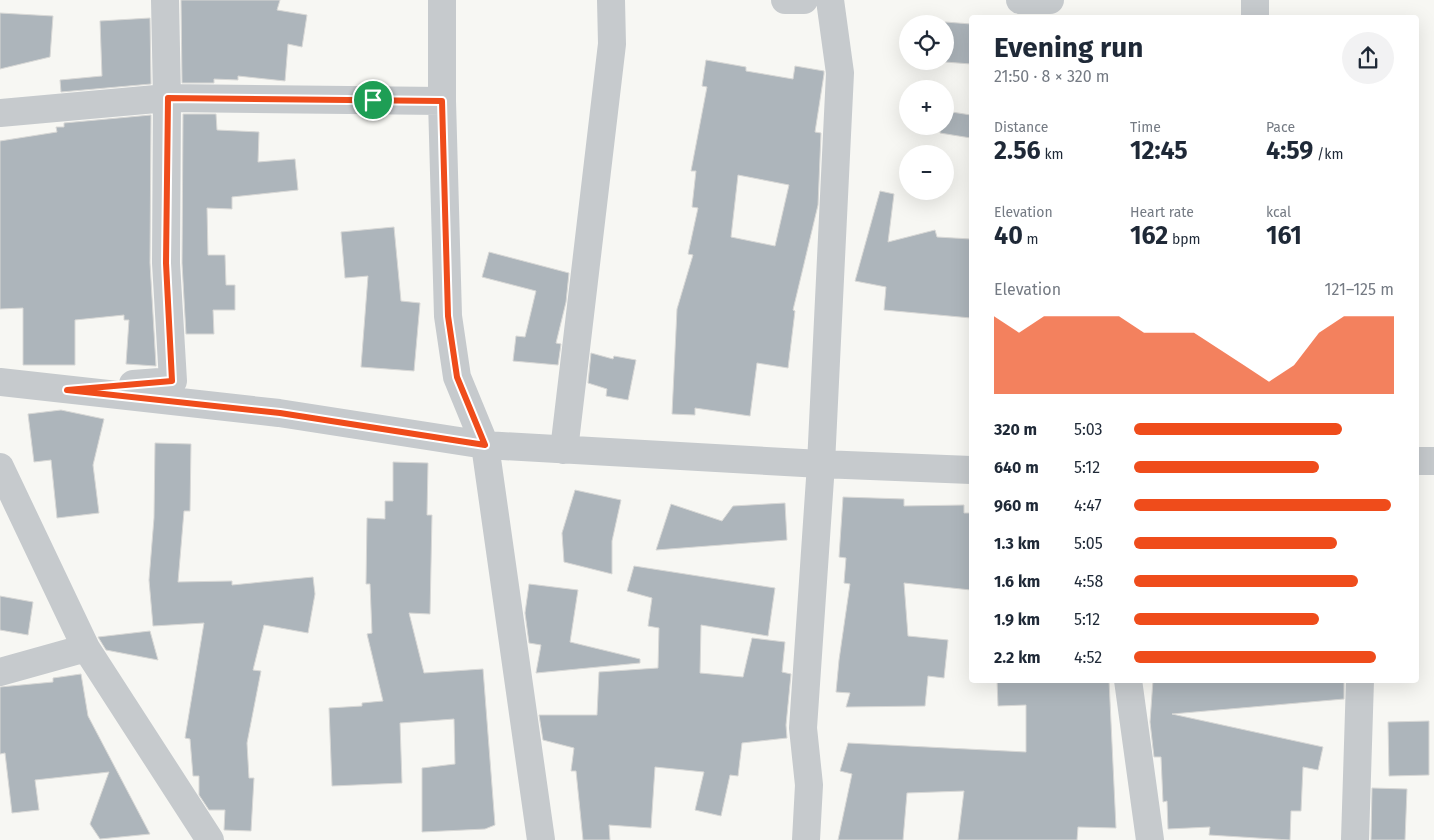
<!DOCTYPE html>
<meta charset="utf-8">
<style>
:root{--surface:#fff;--page:#f2f2f3;--text:#1f2937;--muted:#747a83;--accent:#ef4c1b}
body{margin:0;font-family:"Fira Sans",sans-serif;background:var(--page);color:var(--text);height:100vh;display:flex;flex-direction:column;font-size:19px;white-space:nowrap}
*{box-sizing:border-box;margin:0}
p{font-size:16px;color:var(--muted)}
.icon{flex:none;width:28px;height:28px;fill:none;stroke:currentColor;stroke-width:2;stroke-linecap:round;stroke-linejoin:round}
.map{position:relative;flex:1;overflow:hidden}
.drawer{position:absolute;left:969px;top:15px;width:450px;height:668px;display:flex;flex-direction:column;background:var(--surface);border-radius:5px;box-shadow:0 5px 20px #0002}
.drawer>*{flex:none}
.buttons{position:absolute;left:899px;top:15px;display:grid;gap:10px}
.buttons a{display:grid;place-items:center;width:55px;height:55px;border-radius:50%;background:var(--surface);box-shadow:0 5px 20px #0002;font-size:25px}
.pin{position:absolute;display:grid;place-items:center;width:42px;height:42px;color:#fff;margin:-21px;border:2px solid #fff;border-radius:50%;box-shadow:0 1px 5px #0007}
.round{display:grid;place-items:center;flex:none;width:52px;height:52px;border-radius:26px;background:var(--page)}
.summary{display:flex;align-items:center;justify-content:space-between;height:85px;padding:0 25px}
h1{font-size:28px;font-weight:700;line-height:38px}
.metrics{display:grid;grid-template-columns:repeat(3,1fr);gap:8px;height:85px;padding:5px 25px}
.metrics div{display:grid;align-content:center}
.metrics b{font-size:25px;font-weight:700}
.metrics small{font-size:14px;font-weight:400}
.metrics p{font-size:14px}
.chart{height:140px;padding:10px 25px}
.chart p{display:flex;justify-content:space-between}
.chart svg{width:100%;height:90px;margin-top:5px;fill:var(--accent);opacity:.7}
ul{padding:0 25px;list-style:none;font-size:16px}
li{display:grid;grid-template-columns:80px 60px 1fr;align-items:center;height:38px}
li i{height:12px;border-radius:6px;background:var(--accent)}
.map>svg:first-child{display:block}
</style>
<div class="map">
<svg width="1434" height="840" viewBox="0 0 1434 840">
<rect width="100%" height="100%" fill="#f7f7f3"/>
<!-- building -->
<path fill="#adb5bb" stroke="#d8d8d6" fill-rule="evenodd" d="M181 0H280L277 10 307 15 302 47 288 44 285 81 238 76V80L214 79V83H182Z
M0 13 53 16 50 57 0 69Z
M150 18 151 84 61 92 60 80 102 76 100 21Z
M945 22 971 24V64L945 62Z
M706 60 746 67V71L793 79 795 66 824 71V74L815 132 821 133 818 205 793 310 795 311 788 368 757 363 750 416 695 408V415L672 414 677 309 693 255 688 254 698 208 692 207 696 171H691L707 87 702 86ZM738 175 789 185 775 246 731 237Z
M945 111 971 115V138L940 133 941 126H945Z
M183 114H216L217 130 259 132 258 162 295 159 298 190 232 197V209L207 208 208 255H225L226 285H235V310H213L214 334H186L182 263Z
M151 115 150 263 156 366 126 364 129 320H124V315L75 320V365H23V308L0 309V141L57 132 56 127H64V123Z
M880 191 894 194 888 242 935 230 937 237 971 239V318L884 310 886 287 855 281Z
M394 227 401 301 420 303 414 371 361 367 368 276 345 278 341 232Z
M489 252 569 273 566 302 556 343 561 344 558 365 513 361 516 336 525 337 536 291 482 277Z
M591 353 613 359 614 356 636 360 628 400 606 396 607 389 588 383Z
M61 410 104 419 93 465 99 513 57 518 51 460 34 462 28 414Z
M155 443 191 444 190 511H184L178 582 232 581V585L313 577 315 594 308 633 264 625 253 670 261 671 247 743 249 778H254L251 831 224 830 225 810H209L199 795V776H193L190 739 185 738 204 623 153 626 149 580 154 518Z
M393 462 428 463 427 515H432L430 614 409 613 424 673 483 669 495 825 485 829 422 832V768L455 764 454 719 400 723 402 783 332 786 329 708 362 706V703L383 701 367 634 372 633 370 584H366L367 518 385 519V501H393Z
M575 490 621 500 612 541V574L564 562 562 533Z
M843 497 904 499V506L964 505V513H971V590L904 583 908 636 948 640 944 678 928 676 925 706 846 707 850 693 836 692 839 660 850 584 844 583 846 558 839 557Z
M785 503 787 540 656 550 671 504 722 521 733 506Z
M634 566 775 588 768 636 701 625 700 673 743 677 752 638 785 642 782 672 791 674 786 725 787 738 742 743 738 776 730 775 721 816 695 810 704 772 655 767 651 828 609 825 610 840H583L576 771H571L574 748 543 740 539 715H597L599 672 658 668 659 628 648 626 652 598 627 591Z
M529 584 578 590 570 642 640 659V663L536 673 541 645 529 643 525 613Z
M0 596 33 602 28 635 0 630Z
M150 631 158 660 106 650 98 637Z
M81 674 88 716 150 834 100 839 90 824 109 772 35 780 39 810 12 813 5 753 0 754V687L53 682V678Z
M997 680H1109L1116 828 1078 827 1077 840H958L964 791 907 793 903 840H838L852 774 840 771 848 743 1026 752V705L998 706Z
M1153 680H1344V699L1172 714 1323 747 1318 770 1303 767 1301 811H1291L1290 840 1209 835 1210 827 1168 829 1167 801 1163 802 1161 757H1154L1150 722Z
M1429 721V775L1389 776 1388 722Z
M1372 788 1407 789 1405 840H1371Z"/>
<g fill="none" stroke-linecap="round" stroke-linejoin="round">
<!-- street -->
<path stroke="#c6cacd" stroke-width="28" d="M442 0V101L448 316 457 377 485 445 541 840
M785 0H804
M1020 0H1050
M1255 0V18
M0 113 167 98 442 101
M0 382 279 413 485 445 821 464 971 470
M133 384 173 381 166 263 167 98 165 0
M564 450 612 44 611 0
M1416 461H1434
M0 467 86 648 210 840
M0 672 86 648
M1128 680 1150 840
M806 840 809 785 803 728 821 464 840 73 830 0
M1355 840 1360 680"/>
</g>
<g fill="none" stroke-linecap="round" stroke-linejoin="round">
<defs>
<path id="route" d="M168 98 442 101 448 316 457 377 485 445 280 413 67 390 172 381 166 263Z"/>
</defs>
<!-- route casing -->
<use href="#route" stroke="#fff" stroke-width="10"/>
<!-- route -->
<use href="#route" stroke="#ef4c1b" stroke-width="6"/>
</g>
</svg>
<div class="buttons">
<a><svg class="icon" aria-label="locate" viewBox="0 0 24 24"><circle cx="12" cy="12" r="6"/><path d="M12 2v4M12 18v4M2 12h4M18 12h4"/></svg></a>
<a>+</a>
<a>−</a>
</div>
<div class="pin" style="left:373px;top:100px;background:#1e9e55"><svg class="icon" aria-label="arrive" viewBox="0 0 24 24"><path d="M6 21V4h12l-3 4 3 4H6"/></svg></div>
<section class="drawer">
<div class="summary"><div><h1>Evening run</h1><p>21:50 · 8 × 320 m</p></div><a class="round"><svg class="icon" aria-label="share" viewBox="0 0 24 24"><path d="M12 15V3M7 8l5-5 5 5M5 13v7h14v-7"/></svg></a></div>
<div class="metrics">
<div><p>Distance</p><b>2.56<small> km</small></b></div>
<div><p>Time</p><b>12:45</b></div>
<div><p>Pace</p><b>4:59<small> /km</small></b></div>
</div>
<div class="metrics">
<div><p>Elevation</p><b>40<small> m</small></b></div>
<div><p>Heart rate</p><b>162<small> bpm</small></b></div>
<div><p>kcal</p><b>161</b></div>
</div>
<div class="chart"><p><span>Elevation</span>121–125 m</p>
<svg viewBox="0 0 160 44" preserveAspectRatio="none"><path d="M0 44V6L10 14L20 6L30 6L40 6L50 6L60 14L70 14L80 14L90 22L100 30L110 38L120 30L130 14L140 6L150 6L160 6V44z"/></svg>
</div>
<ul>
<li><b>320 m</b>5:03<i style="width:80%"></i></li>
<li><b>640 m</b>5:12<i style="width:71%"></i></li>
<li><b>960 m</b>4:47<i style="width:99%"></i></li>
<li><b>1.3 km</b>5:05<i style="width:78%"></i></li>
<li><b>1.6 km</b>4:58<i style="width:86%"></i></li>
<li><b>1.9 km</b>5:12<i style="width:71%"></i></li>
<li><b>2.2 km</b>4:52<i style="width:93%"></i></li>
</ul>
</section>
</div>
